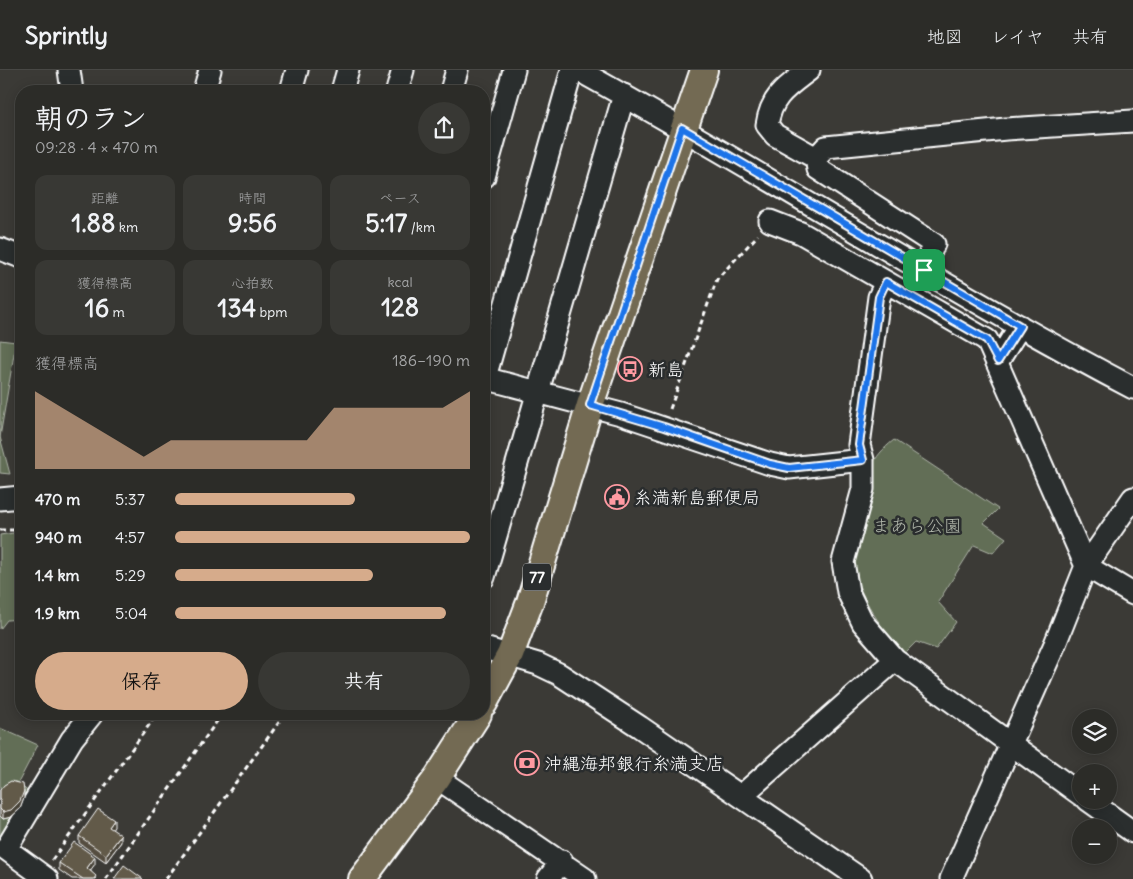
<!DOCTYPE html>
<html lang="ja">
<meta charset="utf-8">
<style>
:root{--surface:#2c2c28;--page:#383834;--text:#f1f3f6;--muted:#a6a7a8;--line:#484845;--accent:#d6ab8b}
body{margin:0;font-family:Delius,"Klee One",sans-serif;background:var(--page);color:var(--text);height:100vh;display:flex;flex-direction:column;font-size:19px;white-space:nowrap}
*{box-sizing:border-box;margin:0}
p{font-size:16px;color:var(--muted)}
.icon{flex:none;width:28px;height:28px;fill:none;stroke:currentColor;stroke-width:2;stroke-linecap:round;stroke-linejoin:round}
.map{position:relative;flex:1;overflow:hidden}
.side{position:absolute;left:15px;top:15px;width:475px;height:635px;display:flex;flex-direction:column;background:var(--surface);border-radius:20px;box-shadow:0 2px 12px #0003,0 0 0 1px var(--line)}
.side>*{flex:none}
.tools{position:absolute;left:1072px;top:639px;display:grid;gap:10px}
.tools a{display:grid;place-items:center;width:45px;height:45px;border-radius:50%;background:var(--surface);box-shadow:0 2px 12px #0003,0 0 0 1px var(--line);font-size:25px}
.pin{position:absolute;display:grid;place-items:center;width:42px;height:42px;color:#fff;margin:-21px;border-radius:10px;box-shadow:0 2px 8px #0006}
.round{display:grid;place-items:center;flex:none;width:52px;height:52px;border-radius:26px;background:var(--page)}
.headline{display:flex;align-items:center;justify-content:space-between;height:85px;padding:0 20px}
h1{font-size:28px;font-weight:800;line-height:38px}
.metrics{display:grid;grid-template-columns:repeat(3,1fr);gap:8px;height:85px;padding:5px 20px}
.metrics div{display:grid;align-content:center;border-radius:12px;background:var(--page);text-align:center}
.metrics b{font-size:25px;font-weight:800}
.metrics small{font-size:14px;font-weight:400}
.metrics p{font-size:14px}
.chart{height:140px;padding:10px 20px}
.chart p{display:flex;justify-content:space-between}
.chart svg{width:100%;height:90px;margin-top:5px;fill:var(--accent);opacity:.7}
.action{display:flex;gap:10px;margin-top:auto;padding:10px 20px}
.action a{flex:1;height:58px;border-radius:30px;background:var(--accent);color:#111;font-size:20px;font-weight:800;line-height:58px;text-align:center}
.action a+a{background:var(--page);color:var(--text)}
ul{padding:0 20px;list-style:none;font-size:16px}
li{display:grid;grid-template-columns:80px 60px 1fr;align-items:center;height:38px}
li i{height:12px;border-radius:6px;background:var(--accent)}
header{display:flex;align-items:center;gap:30px;box-sizing:border-box;height:70px;padding:0 25px;background:var(--surface);border-bottom:1px solid var(--line)}
header strong{font-size:24px}
nav{display:flex;gap:28px;margin-inline-start:auto;font-size:18px}
.map>svg:first-child{display:block}
</style>
<header>
<strong>Sprintly</strong>
<nav><a>地図</a><a>レイヤ</a><a>共有</a></nav>
</header>
<div class="map">
<svg width="1133" height="809" viewBox="0 0 1133 809">
<rect width="100%" height="100%" fill="#3b3a36"/>
<filter id="ink" filterUnits="userSpaceOnUse"><feTurbulence type="fractalNoise" baseFrequency=".02" numOctaves="2"/><feDisplacementMap in="SourceGraphic" scale="10" xChannelSelector="R" yChannelSelector="G"/><feConvolveMatrix kernelMatrix="1 2 1 2 8 2 1 2 1" color-interpolation-filters="sRGB"/></filter>
<g filter="url(#ink)">
<!-- green -->
<path fill="#626e56" stroke="#b0b6aa" d="M0 270 16 272 0 367 10 404 0 403Z
M894 370 998 439 984 453 1006 468 993 483 974 475 938 532 956 552 936 579 916 572 903 585C880 555 853 520 851 481 850 467 860 442 863 428 870 400 870 389 894 370Z
M21 462V549L7 550 0 559V465Z
M0 658 38 675 18 713 32 725 0 769Z"/>
<g fill="none" stroke-linecap="round" stroke-linejoin="round">
<defs>
<path id="minor" d="M69 0 72 21
M578 0C765 103 944 219 1133 318
M809 0C787 17 771 26 767 55L775 65 816 88
M204 21 210 0
M291 21 297 0
M342 21 348 0
M397 21 403 0
M451 21 457 0
M484 107 514 0
M770 151 801 163 987 270 1086 496 1133 524
M0 179 21 187
M923 200 934 174 818 99 816 88 826 77 1006 59 1133 51
M998 291 1020 256
M484 308 621 344 770 394 789 398 863 390 859 375 879 227 886 212
M484 311 572 0
M863 390V419L843 492 848 522 863 553 895 590 1081 725
M0 429 21 427
M484 507 624 25
M484 578 538 594 559 604 640 657 861 809
M437 708 585 809
M741 726 895 590
M1088 730 1133 762
M47 809 6 779 72 669 92 644
M548 809 562 791
M951 809 1055 574 1086 496 1133 428"/>
<path id="major" d="M484 633 510 585 530 532 590 335 704 0
M362 809 437 708 478 644"/>
</defs>
<!-- minor casing -->
<use href="#minor" stroke="#fff" stroke-width="25"/>
<!-- major casing -->
<use href="#major" stroke="#fff" stroke-width="30"/>
<!-- path -->
<path stroke="#fff" stroke-width="3" stroke-dasharray="5 4" stroke-linecap="butt" d="M670 339 717 209 758 165
M0 460H21
M52 790 157 644
M106 809 222 644
M166 809 285 644"/>
<!-- minor -->
<use href="#minor" stroke="#2a2d2e" stroke-width="21"/>
<!-- major -->
<use href="#major" stroke="#736b52" stroke-width="26"/>
</g>
<!-- wall -->
<path fill="#544d40" stroke="#fff" d="M0 720 24 728 20 739 11 747 3 749 0 746Z
M114 757 112 759 121 772 106 792 79 773V766Z
M59 793 95 794 90 800 96 809H72L59 800Z"/>
<!-- shaded-wall -->
<path fill="#453f34" stroke="#fff" d="M24 721V728L20 739 11 747 3 749V742Z
M114 750V757L109 764V757Z
M121 765V772L106 792V785Z
M95 787V794L87 805V798Z"/>
<!-- building -->
<path fill="#625a4a" stroke="#fff" d="M11 711 23 714 24 721 20 731 11 740 3 742 0 739V720L4 715Z
M98 739 114 750 109 757 121 765 106 785 79 766Z
M74 772 95 787 87 798 96 806 94 809H83L59 793Z
M124 795 143 809H114Z"/>
</g>
<g fill="none" stroke-linecap="round" stroke-linejoin="round" filter="url(#ink)">
<defs>
<path id="route" d="M682 58 1020 256 998 291 987 270 886 212 879 227 859 375 863 390 789 398 770 394 664 357 590 335Z"/>
</defs>
<!-- route casing -->
<use href="#route" stroke="#fff" stroke-width="10"/>
<!-- route -->
<use href="#route" stroke="#1a73e8" stroke-width="6"/>
</g>
<!-- icons -->
<defs>
<symbol id="bus-ring" viewBox="-11 -11 22 22"><circle r="9.5" fill="#2a2d2e" stroke="#ff9aa2" stroke-width="1.5"/><path d="M-5-6H5V4H4V6H2V4H-2V6H-4V4H-5ZM-3.5-4V0h7V-4ZM-3.5 1.2v1.5H-2V1.2ZM2 1.2v1.5H3.5V1.2Z" fill="#ff9aa2"/></symbol>
<symbol id="civic-ring" viewBox="-11 -11 22 22"><circle r="9.5" fill="#2a2d2e" stroke="#ff9aa2" stroke-width="1.5"/><path d="M-.6-6.5H3V-4.5H.6V-3L4-1V1h2V6H-6V1h2V-1L-.6-3ZM-1.2 2.5V6h2.4V2.5Z" fill="#ff9aa2"/></symbol>
<symbol id="bank-ring" viewBox="-11 -11 22 22"><circle r="9.5" fill="#2a2d2e" stroke="#ff9aa2" stroke-width="1.5"/><path d="M-6-4H6V4H-6ZM0-2.3a2.3 2.3 0 1 0 0 4.6a2.3 2.3 0 1 0 0-4.6Z" fill="#ff9aa2"/></symbol>
</defs>
<g fill-rule="evenodd">
<use href="#bus-ring" x="616" y="285" width="28" height="28"/>
<use href="#civic-ring" x="603" y="413" width="28" height="28"/>
<use href="#bank-ring" x="513" y="679" width="28" height="28"/>
</g>
<g text-anchor="middle" dominant-baseline="central" stroke-width="5" stroke-linejoin="round" paint-order="stroke">
<!-- shield labels -->
<rect fill="#2a2d2e" stroke="#bfc0c0" stroke-width="1" x="523" y="493.5" width="28" height="27" rx="4"/>
<g font-size="16" font-weight="bold" fill="#fff">
<text x="537" y="507">77</text>
</g>
<!-- poi labels -->
<g font-size="18" fill="#fff" stroke="#2a2d2e" text-anchor="start">
<text x="648" y="299">新島</text>
<text x="634" y="427">糸満新島郵便局</text>
<text x="544" y="693">沖縄海邦銀行糸満支店</text>
</g>
<!-- park labels -->
<g font-size="18" fill="#b0b6aa" stroke="#2a2d2e">
<text x="917" y="455">まあら公園</text>
</g>
</g>
</svg>
<div class="tools">
<a><svg class="icon" aria-label="layers" viewBox="0 0 24 24"><path d="M12 4l9 5-9 5-9-5zM3 14l9 5 9-5"/></svg></a>
<a>+</a>
<a>−</a>
</div>
<div class="pin" style="left:924px;top:200px;background:#1e9e55"><svg class="icon" aria-label="arrive" viewBox="0 0 24 24"><path d="M6 21V4h12l-3 4 3 4H6"/></svg></div>
<section class="side">
<div class="headline"><div><h1>朝のラン</h1><p>09:28 · 4 × 470 m</p></div><a class="round"><svg class="icon" aria-label="share" viewBox="0 0 24 24"><path d="M12 15V3M7 8l5-5 5 5M5 13v7h14v-7"/></svg></a></div>
<div class="metrics">
<div><p>距離</p><b>1.88<small> km</small></b></div>
<div><p>時間</p><b>9:56</b></div>
<div><p>ペース</p><b>5:17<small> /km</small></b></div>
</div>
<div class="metrics">
<div><p>獲得標高</p><b>16<small> m</small></b></div>
<div><p>心拍数</p><b>134<small> bpm</small></b></div>
<div><p>kcal</p><b>128</b></div>
</div>
<div class="chart"><p><span>獲得標高</span>186–190 m</p>
<svg viewBox="0 0 160 44" preserveAspectRatio="none"><path d="M0 44V6L10 14L20 22L30 30L40 38L50 30L60 30L70 30L80 30L90 30L100 30L110 14L120 14L130 14L140 14L150 14L160 6V44z"/></svg>
</div>
<ul>
<li><b>470 m</b>5:37<i style="width:61%"></i></li>
<li><b>940 m</b>4:57<i style="width:100%"></i></li>
<li><b>1.4 km</b>5:29<i style="width:67%"></i></li>
<li><b>1.9 km</b>5:04<i style="width:92%"></i></li>
</ul>
<div class="action"><a>保存</a><a>共有</a></div>
</section>
</div>
